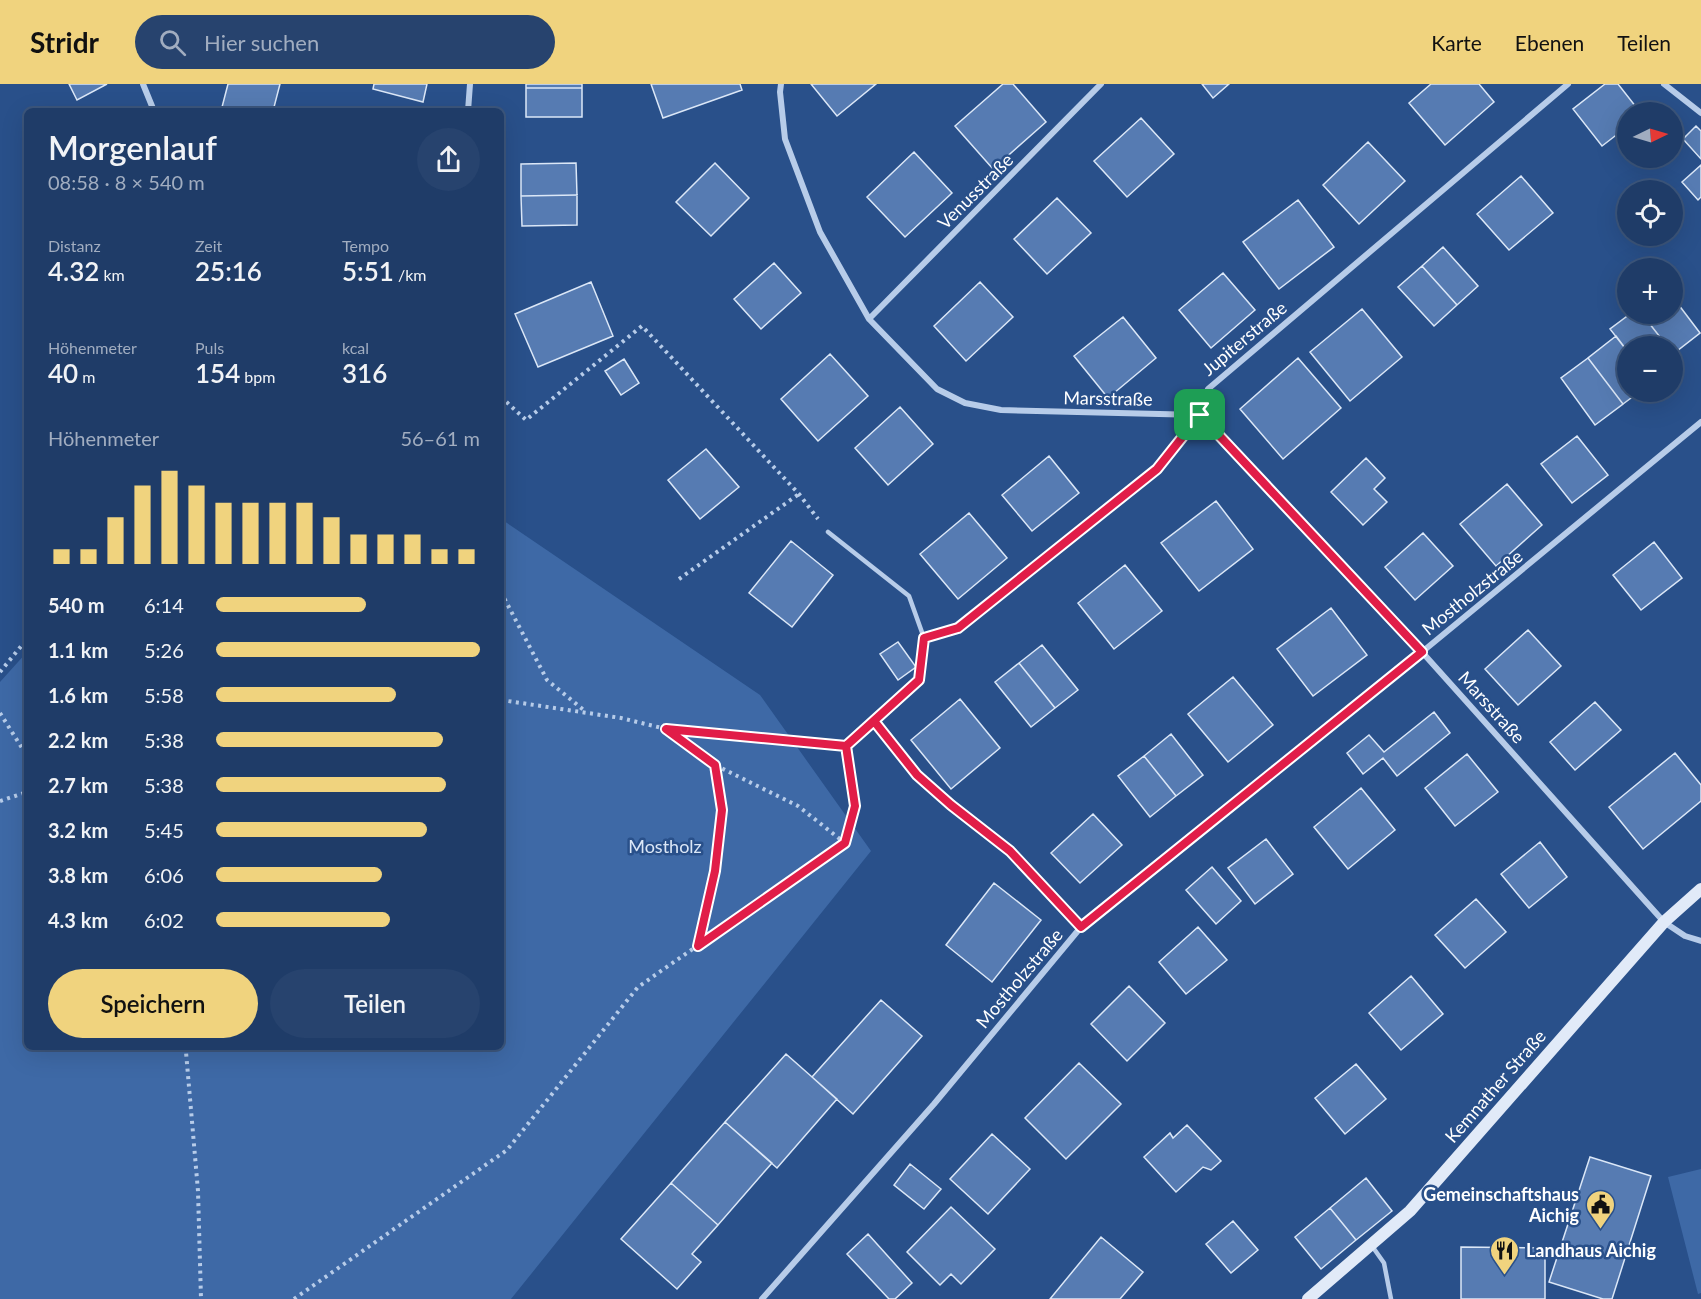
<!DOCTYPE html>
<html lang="de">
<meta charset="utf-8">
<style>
:root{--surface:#1f3c68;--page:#27436e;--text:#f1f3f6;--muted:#a1adc0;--line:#3c567c;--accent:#f0d37e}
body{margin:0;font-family:Lato,sans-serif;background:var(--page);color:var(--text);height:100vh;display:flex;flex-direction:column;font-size:22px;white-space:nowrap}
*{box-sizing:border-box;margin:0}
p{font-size:20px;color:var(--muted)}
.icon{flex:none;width:33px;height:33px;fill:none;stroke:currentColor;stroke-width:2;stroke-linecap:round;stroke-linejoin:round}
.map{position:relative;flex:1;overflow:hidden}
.side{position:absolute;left:24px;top:24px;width:480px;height:942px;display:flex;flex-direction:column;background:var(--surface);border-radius:9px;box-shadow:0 6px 24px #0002,0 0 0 2px var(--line)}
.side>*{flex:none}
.needle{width:39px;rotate:85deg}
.tools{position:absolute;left:1617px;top:18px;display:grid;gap:12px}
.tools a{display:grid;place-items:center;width:66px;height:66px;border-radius:50%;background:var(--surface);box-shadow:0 6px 24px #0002,0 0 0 2px var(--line);font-size:30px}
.pin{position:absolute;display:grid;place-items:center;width:51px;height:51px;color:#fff;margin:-26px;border-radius:12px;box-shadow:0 3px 9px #0006}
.round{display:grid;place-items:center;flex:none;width:63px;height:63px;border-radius:32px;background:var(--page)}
.summary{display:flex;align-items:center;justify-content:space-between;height:102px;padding:0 24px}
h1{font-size:33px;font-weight:600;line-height:45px}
.figures{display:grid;grid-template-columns:repeat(3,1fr);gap:9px;height:102px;padding:6px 24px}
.figures div{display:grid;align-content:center}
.figures b{font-size:26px;font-weight:600}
.figures small{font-size:16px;font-weight:400}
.figures p{font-size:16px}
.chart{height:168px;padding:12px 24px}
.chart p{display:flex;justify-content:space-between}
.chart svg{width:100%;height:108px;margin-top:6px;stroke:var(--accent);stroke-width:6}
.action{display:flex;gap:12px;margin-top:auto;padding:12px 24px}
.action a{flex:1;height:69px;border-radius:36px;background:var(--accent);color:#111;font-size:24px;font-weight:600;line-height:69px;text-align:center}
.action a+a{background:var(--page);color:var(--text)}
ul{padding:0 24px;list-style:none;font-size:20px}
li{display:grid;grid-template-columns:96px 72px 1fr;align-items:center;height:45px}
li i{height:15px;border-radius:8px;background:var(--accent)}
header{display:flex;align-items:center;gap:36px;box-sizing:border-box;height:84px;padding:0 30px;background:var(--accent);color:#111}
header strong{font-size:28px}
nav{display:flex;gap:33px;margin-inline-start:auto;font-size:21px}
.search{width:420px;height:54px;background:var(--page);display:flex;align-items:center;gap:15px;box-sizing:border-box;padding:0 21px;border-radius:33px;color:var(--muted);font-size:22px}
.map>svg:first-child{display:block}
</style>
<header>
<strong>Stridr</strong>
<div class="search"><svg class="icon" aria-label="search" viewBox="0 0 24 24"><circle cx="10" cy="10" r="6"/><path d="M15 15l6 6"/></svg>Hier suchen</div>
<nav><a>Karte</a><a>Ebenen</a><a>Teilen</a></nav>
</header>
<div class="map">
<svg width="1701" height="1215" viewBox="0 0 1701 1215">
<rect width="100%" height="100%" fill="#29508a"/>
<!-- green -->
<path fill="#3e69a6" d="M501 435 760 611 871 767 511 1215H0V598L27 568V963H501Z
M1701 1085V1209L1698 1210 1668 1093Z"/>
<!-- building -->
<path fill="#567bb2" stroke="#dbe7f7" stroke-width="1.5" d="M69 0H107L77 16Z
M228 0H280L273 27H221Z
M374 0H427L423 18 373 5Z
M526 0H582V4H526Z
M651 0H740L742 6 663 34Z
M811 0H876L837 32Z
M1003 0H1013L1046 38 993 85 955 42Z
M1202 0H1229L1213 14Z
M1431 0H1479L1494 18 1445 61 1409 19Z
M1605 0H1618L1640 28H1628V42L1602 62 1573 25Z
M526 4H582V33H526Z
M1141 34 1174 70 1127 113 1094 77Z
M1696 42 1701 47V75L1683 55Z
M1368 58 1405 97 1359 140 1323 101Z
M914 68 952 109 905 153 867 113Z
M576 79 577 111 521 112V80Z
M715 79 749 114 711 152 676 118Z
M1701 81V113L1698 116 1682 98Z
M1521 92 1553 129 1509 166 1477 130Z
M577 111V141L522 142 521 112Z
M1057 114 1091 149 1047 190 1014 155Z
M1298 116 1334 163 1279 205 1243 158Z
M1443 163 1478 202 1457 221 1422 182Z
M774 179 801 209 761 245 734 215Z
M1422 182 1457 221 1434 242 1398 203Z
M1223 189 1255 226 1211 264 1179 226Z
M591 198 613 252 538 283 515 230Z
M980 198 1013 233 966 277 934 242Z
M1672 212 1700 249 1673 270 1672 262H1667L1642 230H1672Z
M1362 225 1402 273 1350 317 1310 268Z
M1630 230H1642L1667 262H1628V268L1610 245Z
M1123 233 1156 274 1108 314 1074 272Z
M1616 252 1628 268V308H1639L1623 320 1588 274Z
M830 270 868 312 818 357 781 315Z
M1298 274 1341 324 1283 375 1240 325Z
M1588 274 1623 320 1595 341 1561 294Z
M624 275 639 299 621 311 605 287Z
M900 323 933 360 888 401 855 364Z
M1577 352 1608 391 1572 419 1541 380Z
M706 365 739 403 700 435 668 396Z
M1049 372 1079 409 1032 447 1002 411Z
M1366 374 1385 394 1374 405 1387 418 1363 441 1331 408Z
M1507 400 1542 441 1496 482 1460 440Z
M1216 417 1253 465 1199 507 1161 459Z
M969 429 1007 474 958 515 920 470Z
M1423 449 1453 482 1415 516 1385 483Z
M791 457 833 491 792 543 749 509Z
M1654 458 1682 494 1641 526 1613 491Z
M1125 481 1162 527 1114 565 1078 519Z
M1331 524 1367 571 1313 612 1277 565Z
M1528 546 1561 582 1518 621 1485 585Z
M898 558 916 583 898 596 880 570Z
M1042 561 1078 606 1055 624 1019 579Z
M1019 579 1055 624 1031 643 995 598Z
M1233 593 1273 641 1228 678 1188 630Z
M960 615 1000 664 951 705 911 656Z
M1595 618 1621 646 1575 686 1550 658Z
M1434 628 1450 649 1397 692 1383 674 1363 690 1347 669 1369 651 1384 668Z
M1171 650 1203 691 1176 712 1144 672Z
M1675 669 1701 701V717L1643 765 1609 723Z
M1467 670 1498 708 1455 742 1425 704Z
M1144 672 1176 712 1150 733 1118 692Z
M1361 704 1395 746 1348 785 1314 743Z
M1093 730 1122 761 1080 799 1051 769Z
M1266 755 1293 790 1255 820 1228 784Z
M1540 758 1567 793 1529 824 1501 790Z
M1212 783 1241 817 1216 840 1186 806Z
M994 799 1041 836 992 898 946 861Z
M1476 815 1506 848 1465 884 1435 851Z
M1198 843 1227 876 1186 910 1159 878Z
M1411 892 1443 930 1401 966 1369 929Z
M1129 902 1165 939 1127 977 1091 940Z
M881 916 922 952 853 1030 812 993Z
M786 970 837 1015 777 1084 725 1038Z
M1079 979 1121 1020 1066 1075 1025 1034Z
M1356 980 1386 1015 1345 1050 1315 1014Z
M725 1038 772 1079 718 1141 671 1099Z
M1187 1041 1221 1077 1211 1086 1203 1083 1176 1108 1144 1073 1170 1049 1173 1054Z
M992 1050 1030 1085 988 1130 950 1095Z
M1590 1073 1651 1092 1612 1215H1603L1549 1198Z
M910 1080 941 1105 924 1125 894 1101Z
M1366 1094 1392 1127 1356 1156 1330 1124Z
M671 1099 718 1141 692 1170 701 1178 677 1205 621 1155Z
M951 1123 995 1165 961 1200 951 1190 940 1201 907 1168Z
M1330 1124 1356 1156 1321 1185 1295 1153Z
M1233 1137 1258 1166 1231 1189 1206 1160Z
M868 1150 912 1199 895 1215H889L847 1170Z
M1101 1153 1143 1188 1120 1215H1050Z
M1461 1163 1545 1164V1215H1461Z"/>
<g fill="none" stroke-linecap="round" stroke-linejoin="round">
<!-- path -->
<path stroke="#b7cce9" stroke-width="4" stroke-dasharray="3 4.5" stroke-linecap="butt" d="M501 313 526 336 642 242 799 410 818 435
M679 495 799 410
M501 508 547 596 586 628
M0 588 27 555
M501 616 621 634 666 645 846 662 919 596 922 570
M0 629 27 672
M875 637 917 691 951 721 1010 767 1071 832
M667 646 715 681 798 722 845 759
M0 717 27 708
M698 862 715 787 722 726 715 681
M183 963 186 968 198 1107 201 1215
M294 1215 507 1066 638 903 845 759 855 722 846 662"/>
<!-- service -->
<path stroke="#b7cce9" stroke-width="4.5" d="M828 448 909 512 924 554
M1372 1162 1384 1179 1391 1215"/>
<!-- minor -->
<path stroke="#b7cce9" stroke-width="6" d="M143 0 154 27
M781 0 780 8 785 55 820 148 869 235 937 305 965 319 1001 326 1200 331 1422 568 1664 838 1685 852 1701 857
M1664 0 1701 29
M468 27 470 0
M869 235 1101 0
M924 554 958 544 1157 385 1200 331 1208 305 1568 0
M762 1215 934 1020 1081 843 1422 568 1701 338"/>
<!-- secondary -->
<path stroke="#e1eaf8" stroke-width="12" d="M1308 1215 1410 1127 1664 838 1701 805"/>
</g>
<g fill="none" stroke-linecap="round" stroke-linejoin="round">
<defs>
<path id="route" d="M1200 331 1157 385 958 544 924 554 919 596 846 662 855 722 845 759 698 862 715 787 722 726 715 681 666 645 846 662 874 637 917 691 951 721 1010 767 1081 843 1422 568 1200 331"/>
</defs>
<!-- route casing -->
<use href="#route" stroke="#fff" stroke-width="12"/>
<!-- route -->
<use href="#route" stroke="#e11d48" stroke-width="8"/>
</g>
<!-- icons -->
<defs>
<symbol id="civic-pin" viewBox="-11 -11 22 30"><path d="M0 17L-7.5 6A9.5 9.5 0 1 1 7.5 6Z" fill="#f0d37e" stroke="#29508a"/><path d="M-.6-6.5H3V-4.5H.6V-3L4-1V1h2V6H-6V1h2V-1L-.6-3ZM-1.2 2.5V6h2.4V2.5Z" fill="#111"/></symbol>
<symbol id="restaurant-pin" viewBox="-11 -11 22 30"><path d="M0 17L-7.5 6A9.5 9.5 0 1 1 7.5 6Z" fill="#f0d37e" stroke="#29508a"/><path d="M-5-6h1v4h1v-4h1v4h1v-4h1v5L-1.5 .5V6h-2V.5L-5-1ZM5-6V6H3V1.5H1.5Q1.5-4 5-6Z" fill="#111"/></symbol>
</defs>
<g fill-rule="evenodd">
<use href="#civic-pin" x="1584" y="1104" width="33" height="45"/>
<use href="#restaurant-pin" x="1488" y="1150" width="33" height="45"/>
</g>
<g text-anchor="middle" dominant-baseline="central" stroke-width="5" stroke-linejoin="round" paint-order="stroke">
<!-- street labels -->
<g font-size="18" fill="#fff" stroke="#29508a">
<text transform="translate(975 107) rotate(-45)">Venusstraße</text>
<text transform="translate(1244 254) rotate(-40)">Jupiterstraße</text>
<text transform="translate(1108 314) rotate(1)">Marsstraße</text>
<text transform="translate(1472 508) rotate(-39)">Mostholzstraße</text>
<text transform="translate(1492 623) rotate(48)">Marsstraße</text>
<text transform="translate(1019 894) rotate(-50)">Mostholzstraße</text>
<text transform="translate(1495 1002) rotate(-49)">Kemnather Straße</text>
</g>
<!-- park labels -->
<g font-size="18" fill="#dbe7f7" stroke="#29508a">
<text x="665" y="762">Mostholz</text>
</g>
<!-- poi labels -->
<g font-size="18" font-weight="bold" fill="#fff" stroke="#29508a" text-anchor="end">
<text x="1579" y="1110">Gemeinschaftshaus<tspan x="1579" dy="21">Aichig</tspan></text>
<text x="1526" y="1166" text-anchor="start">Landhaus Aichig</text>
</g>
</g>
</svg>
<div class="tools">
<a><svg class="needle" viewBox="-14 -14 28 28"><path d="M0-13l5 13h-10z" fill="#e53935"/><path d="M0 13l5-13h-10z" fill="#a1adc0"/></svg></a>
<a><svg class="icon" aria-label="locate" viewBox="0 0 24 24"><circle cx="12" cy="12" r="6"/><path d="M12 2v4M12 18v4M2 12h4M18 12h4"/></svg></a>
<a>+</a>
<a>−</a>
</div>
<div class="pin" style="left:1200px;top:331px;background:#1e9e55"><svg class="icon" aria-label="arrive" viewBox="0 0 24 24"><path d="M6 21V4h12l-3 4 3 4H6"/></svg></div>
<section class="side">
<div class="summary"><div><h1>Morgenlauf</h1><p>08:58 · 8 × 540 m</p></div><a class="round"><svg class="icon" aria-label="share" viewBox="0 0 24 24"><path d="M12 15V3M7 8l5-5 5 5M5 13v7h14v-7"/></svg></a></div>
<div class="figures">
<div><p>Distanz</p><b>4.32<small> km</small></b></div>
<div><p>Zeit</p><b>25:16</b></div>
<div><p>Tempo</p><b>5:51<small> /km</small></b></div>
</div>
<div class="figures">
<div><p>Höhenmeter</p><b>40<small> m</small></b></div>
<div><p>Puls</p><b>154<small> bpm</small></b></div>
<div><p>kcal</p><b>316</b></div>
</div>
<div class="chart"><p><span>Höhenmeter</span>56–61 m</p>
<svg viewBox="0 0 160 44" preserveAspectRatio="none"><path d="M5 44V38M15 44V38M25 44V25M35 44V12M45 44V6M55 44V12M65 44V19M75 44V19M85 44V19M95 44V19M105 44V25M115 44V32M125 44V32M135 44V32M145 44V38M155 44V38"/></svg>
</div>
<ul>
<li><b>540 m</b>6:14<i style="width:57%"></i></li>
<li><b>1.1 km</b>5:26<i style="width:100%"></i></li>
<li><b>1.6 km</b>5:58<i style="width:68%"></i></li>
<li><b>2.2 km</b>5:38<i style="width:86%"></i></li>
<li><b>2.7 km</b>5:38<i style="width:87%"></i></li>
<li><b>3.2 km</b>5:45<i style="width:80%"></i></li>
<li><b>3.8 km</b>6:06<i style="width:63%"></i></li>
<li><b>4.3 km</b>6:02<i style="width:66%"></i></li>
</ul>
<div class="action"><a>Speichern</a><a>Teilen</a></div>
</section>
</div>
